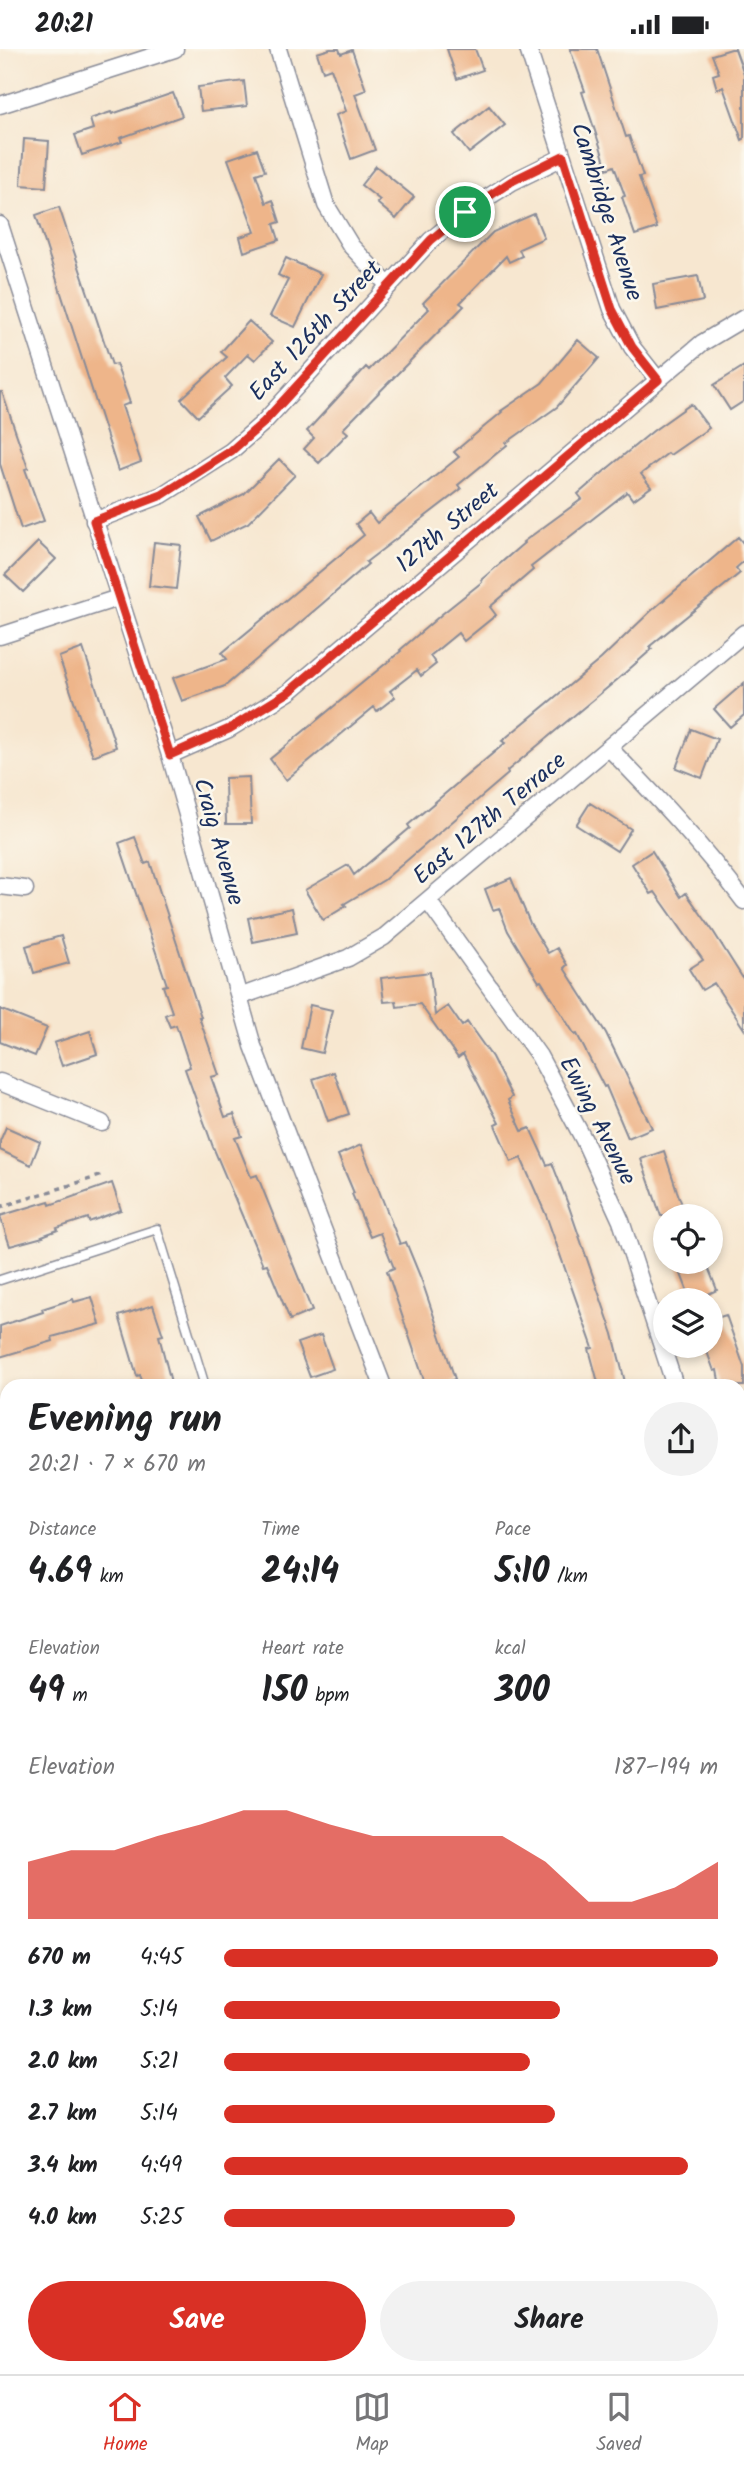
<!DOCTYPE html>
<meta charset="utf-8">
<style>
:root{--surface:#fff;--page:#f2f2f2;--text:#202124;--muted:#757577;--line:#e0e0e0;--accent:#d93025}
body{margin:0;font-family:Kalam,sans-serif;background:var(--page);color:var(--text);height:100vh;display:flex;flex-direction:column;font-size:26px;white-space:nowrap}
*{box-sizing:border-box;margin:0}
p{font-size:23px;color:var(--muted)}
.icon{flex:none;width:38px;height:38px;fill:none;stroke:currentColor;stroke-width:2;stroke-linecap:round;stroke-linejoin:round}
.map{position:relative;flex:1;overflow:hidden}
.drawer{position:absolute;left:0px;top:1330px;width:746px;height:996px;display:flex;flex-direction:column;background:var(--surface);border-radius:21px 21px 0 0;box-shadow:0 4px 10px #0003}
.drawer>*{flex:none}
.controls{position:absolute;left:653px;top:1155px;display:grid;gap:14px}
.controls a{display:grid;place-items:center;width:70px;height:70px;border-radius:50%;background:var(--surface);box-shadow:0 4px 10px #0003;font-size:35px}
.pin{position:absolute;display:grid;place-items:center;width:60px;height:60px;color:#fff;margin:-30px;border:4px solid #fff;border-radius:50%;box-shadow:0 2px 7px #0007}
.round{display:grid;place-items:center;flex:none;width:74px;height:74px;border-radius:37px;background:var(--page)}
.head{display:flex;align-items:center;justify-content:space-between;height:119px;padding:0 28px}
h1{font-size:38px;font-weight:600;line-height:52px}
.stats{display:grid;grid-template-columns:repeat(3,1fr);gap:10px;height:119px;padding:7px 28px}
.stats div{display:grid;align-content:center}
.stats b{font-size:35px;font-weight:600}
.stats small{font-size:19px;font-weight:400}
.stats p{font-size:19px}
.chart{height:196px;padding:14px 28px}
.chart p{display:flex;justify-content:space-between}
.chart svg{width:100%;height:126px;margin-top:7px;fill:var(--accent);opacity:.7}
.primary-button{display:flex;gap:14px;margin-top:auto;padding:14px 28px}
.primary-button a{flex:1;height:80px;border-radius:42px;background:var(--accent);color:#fff;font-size:28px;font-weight:600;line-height:80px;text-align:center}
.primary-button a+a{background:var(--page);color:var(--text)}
ul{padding:0 28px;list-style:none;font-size:23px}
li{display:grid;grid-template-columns:112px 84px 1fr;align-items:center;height:52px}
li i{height:18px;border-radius:9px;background:var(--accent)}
.status{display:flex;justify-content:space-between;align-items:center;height:49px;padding:0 35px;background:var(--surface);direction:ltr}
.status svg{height:19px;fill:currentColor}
.dock{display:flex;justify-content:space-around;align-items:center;height:98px;border-top:2px solid var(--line);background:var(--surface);font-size:19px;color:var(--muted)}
.dock a{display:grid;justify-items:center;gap:4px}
.dock .selected{color:var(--accent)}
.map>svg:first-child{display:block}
</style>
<div class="status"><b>20:21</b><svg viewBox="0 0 49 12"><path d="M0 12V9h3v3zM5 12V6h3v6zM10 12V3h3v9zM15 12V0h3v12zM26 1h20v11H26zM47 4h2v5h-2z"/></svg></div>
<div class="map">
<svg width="744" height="2325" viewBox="0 0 744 2325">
<rect width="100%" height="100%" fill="#fbf7ec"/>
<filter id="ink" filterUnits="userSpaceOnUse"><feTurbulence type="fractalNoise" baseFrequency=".0143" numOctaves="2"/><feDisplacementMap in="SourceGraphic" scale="14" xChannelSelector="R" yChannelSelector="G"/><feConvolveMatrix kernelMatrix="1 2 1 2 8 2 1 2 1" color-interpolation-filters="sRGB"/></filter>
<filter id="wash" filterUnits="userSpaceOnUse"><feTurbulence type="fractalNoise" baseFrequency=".00686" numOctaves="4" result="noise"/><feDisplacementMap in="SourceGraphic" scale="28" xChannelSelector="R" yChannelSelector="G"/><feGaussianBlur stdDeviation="1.57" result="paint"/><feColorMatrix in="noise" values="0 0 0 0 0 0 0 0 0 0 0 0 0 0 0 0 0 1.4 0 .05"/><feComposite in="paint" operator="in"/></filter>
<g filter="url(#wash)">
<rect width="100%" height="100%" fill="#f7e7d0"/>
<g id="blocks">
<!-- building -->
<path fill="#eeb58a" d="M330 0H339L341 5 352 1 366 41 355 45 375 101 351 110 336 66 346 62 331 19 323 22 317 4Z
M447 0H475L483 21 457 30Z
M570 0H597L626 88 629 87 643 127 639 128 657 179 635 186 622 148 625 147 614 117 607 120 600 97 582 43 585 42Z
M731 0H735L744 25V90L742 91 723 38 717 40 713 26 719 24 712 6Z
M244 32 247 57 201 62 198 38Z
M173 44 182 67 120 89 122 93 82 106 75 86 93 80 90 70 111 63 112 65Z
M489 57 505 76 469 104 454 85Z
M24 90 49 92 46 138 21 136Z
M257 100 265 122 256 125 266 154 273 151 280 173 274 175 279 191 244 203 240 188 255 183 228 110Z
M376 117 414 148 396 170 377 154 380 151 361 136Z
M59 158 112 316 116 315 130 354 122 357 141 413 118 422 36 166Z
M534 165 544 189 519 200 522 207 509 213 506 207 460 254 464 257 343 380 348 384 319 414 304 400 314 389 307 382 366 318 369 321 429 260 423 254 493 183Z
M286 209 321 225 295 278 270 267 288 231 278 226Z
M698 227 703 252 657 261 653 235Z
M249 272 272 293 255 311 248 305 225 329 232 337 198 368 181 350 227 308 221 303Z
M578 291 599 309 557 358 506 394 507 396 458 436 461 440 366 513 368 515 322 555 225 637 182 652 173 629 227 610 222 604 364 486 356 475 369 464 377 474 459 408 454 403 502 363 501 362 542 334Z
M744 317V352L730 361 714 336Z
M0 343H2L28 419 25 420 44 472 21 480 0 415Z
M691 355 709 379 670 406 668 404 641 425 651 438 633 451 627 443 531 518 533 521 490 558 496 566 464 592 458 584 430 607 436 615 421 627 417 621 390 642 395 648 377 662 374 658 286 731 270 710 401 602 400 601 442 565 482 533 481 531 524 494 523 493 582 450 578 445 608 419 653 382Z
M279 410 295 426 248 474 211 492 199 468 244 445Z
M738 488 744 495V512L736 519 740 524 650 597 652 600 618 630 507 722 508 725 384 831 344 855 346 857 323 871 305 841 348 816 354 826 410 779 408 776 505 694 502 692 601 610 651 562Z
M38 493 56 510 23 543 5 526Z
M154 493 181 496 176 540 149 537Z
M83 599 116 698 93 707 59 608Z
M744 634V666L730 678 714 660Z
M691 680 717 690 702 729 676 719Z
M249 728 251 775H226L225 729Z
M590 754 631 780 617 802 576 776Z
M135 788 145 815 150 813 201 968H199L219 1026 211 1028 225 1068 234 1065 242 1087 235 1089 251 1128 257 1126 312 1262 290 1271 267 1215 263 1216 213 1098 185 1020 190 1018 176 976 170 978 165 966 172 963 163 937 167 936 119 794Z
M652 802 681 848 686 844 713 882 744 931V980L714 934 702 941 689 920 703 911 655 843 651 845 632 815Z
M511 829 530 874 548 904 557 899 567 916 564 919 606 984 652 1079 628 1089 606 1037 604 1038 577 985 575 986 541 932 539 933 508 882 499 859 493 861 485 840Z
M292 859 297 884 253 893 248 869Z
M61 887 69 914 34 924 26 897Z
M430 923 435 966 448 957 462 977 467 973 492 1008 512 1048 508 1051 522 1082 530 1079 547 1116 552 1114 568 1155 613 1285 626 1337H599L589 1300 593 1299 546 1166 521 1109 511 1113 495 1076 499 1074 463 1005 458 1009 420 955 397 958 396 952 384 953 381 929Z
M310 956 332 961 322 1004 301 999Z
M0 960 47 979 35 1007 0 993Z
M90 982 97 1005 62 1017 54 994Z
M334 1023 349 1065 328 1072 313 1030Z
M6 1078 40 1093 31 1116 0 1101V1092Z
M361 1096 400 1195 406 1193 422 1232 455 1330 450 1332 452 1337H426L387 1222 394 1219 380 1184 370 1188 352 1145 354 1144 338 1106Z
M664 1102 677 1142 686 1167H661L641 1110Z
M112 1134 121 1161 89 1173 88 1169 57 1179 58 1181 42 1187 43 1188 10 1197 0 1167 49 1152 50 1156Z
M689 1213H706L717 1241 706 1246 709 1251H691L678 1217Z
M92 1248 100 1275 52 1288 53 1292 0 1308V1277L43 1263 42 1260 73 1250 74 1253Z
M153 1256 163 1286 159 1287 172 1337H144L140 1326 137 1327 119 1267Z
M726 1266 744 1318V1337H720L717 1321 714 1322 705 1297H710V1271Z
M321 1286 333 1320 310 1328 297 1294Z"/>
</g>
</g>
<g filter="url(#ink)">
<use href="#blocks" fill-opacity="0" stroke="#898b97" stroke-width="2"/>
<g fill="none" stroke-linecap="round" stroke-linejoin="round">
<defs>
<path id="service" d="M0 1231 157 1180 205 1337
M0 1477 7 1475
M738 2089 744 2078
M197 2319 203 2325
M337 2325 342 2319
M566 2325 572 2319
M590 2325 607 2319
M649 2325 657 2319"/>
<path id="minor" d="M278 0 326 156 351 197 389 237
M528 0 612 260 632 298 658 331
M0 56 175 0
M0 176 170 706 253 997 383 1337
M94 472 162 446 231 402 263 374 431 191 465 163 512 133 563 108
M0 587 118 549
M609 699C657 748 703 797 744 852
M170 706 229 680 289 643 702 294 744 269
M0 837 25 840
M428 852 539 1007 584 1091 621 1172 675 1337
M239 948 348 909 384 888 744 584
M0 1033 102 1074
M738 1570 744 1569
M0 1642 7 1662
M0 1762 7 1746
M0 2176 7 2167"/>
</defs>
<!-- service casing -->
<use href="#service" stroke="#898b97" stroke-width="11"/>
<!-- minor casing -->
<use href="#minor" stroke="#898b97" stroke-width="19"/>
<!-- path -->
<path stroke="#898b97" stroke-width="3.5" stroke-dasharray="5 5" stroke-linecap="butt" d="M0 1158 103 1126"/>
<!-- service -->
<use href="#service" stroke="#fff" stroke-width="8"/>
<!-- minor -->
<use href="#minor" stroke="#fff" stroke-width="16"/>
</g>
</g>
<g fill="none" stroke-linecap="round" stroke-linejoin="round" filter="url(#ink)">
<defs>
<path id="route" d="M563 107 612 260 632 298 658 331 289 643 229 680 170 706 94 472 162 446 231 402 263 374 431 191 465 163 512 132Z"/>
</defs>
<!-- route casing -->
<use href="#route" stroke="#fff" stroke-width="14"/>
<!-- route -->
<use href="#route" stroke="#d93025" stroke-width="9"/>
</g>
<g text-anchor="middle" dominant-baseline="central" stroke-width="5" stroke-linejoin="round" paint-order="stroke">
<!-- street labels -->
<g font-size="24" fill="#1b2f5e" stroke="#fbf7ec">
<text transform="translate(606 163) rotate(72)">Cambridge Avenue</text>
<text transform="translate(316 282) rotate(-47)">East 126th Street</text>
<text transform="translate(448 479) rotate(-40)">127th Street</text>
<text transform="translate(490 770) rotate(-40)">East 127th Terrace</text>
<text transform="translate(218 793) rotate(74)">Craig Avenue</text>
<text transform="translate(597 1072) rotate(63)">Ewing Avenue</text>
</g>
</g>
</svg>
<div class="controls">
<a><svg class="icon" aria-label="locate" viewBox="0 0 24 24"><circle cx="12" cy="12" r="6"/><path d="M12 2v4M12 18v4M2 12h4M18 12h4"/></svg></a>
<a><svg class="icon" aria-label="layers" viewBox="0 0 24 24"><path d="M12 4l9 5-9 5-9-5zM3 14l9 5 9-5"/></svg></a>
</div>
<div class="pin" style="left:465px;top:163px;background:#1e9e55"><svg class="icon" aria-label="arrive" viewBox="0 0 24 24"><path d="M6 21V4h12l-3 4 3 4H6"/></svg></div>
<section class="drawer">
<div class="head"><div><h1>Evening run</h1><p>20:21 · 7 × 670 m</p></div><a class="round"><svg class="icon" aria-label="share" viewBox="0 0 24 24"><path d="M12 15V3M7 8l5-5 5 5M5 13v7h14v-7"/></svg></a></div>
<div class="stats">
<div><p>Distance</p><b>4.69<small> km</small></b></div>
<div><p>Time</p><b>24:14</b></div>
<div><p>Pace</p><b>5:10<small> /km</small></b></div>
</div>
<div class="stats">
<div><p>Elevation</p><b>49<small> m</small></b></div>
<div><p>Heart rate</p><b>150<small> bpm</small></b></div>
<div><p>kcal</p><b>300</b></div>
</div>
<div class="chart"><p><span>Elevation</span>187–194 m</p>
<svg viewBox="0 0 160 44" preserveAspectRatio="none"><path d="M0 44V24L10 20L20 20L30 15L40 11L50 6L60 6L70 11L80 15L90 15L100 15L110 15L120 24L130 38L140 38L150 33L160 24V44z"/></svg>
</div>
<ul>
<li><b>670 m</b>4:45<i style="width:100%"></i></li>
<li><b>1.3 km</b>5:14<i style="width:68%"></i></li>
<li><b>2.0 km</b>5:21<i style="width:62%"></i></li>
<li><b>2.7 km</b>5:14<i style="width:67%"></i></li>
<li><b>3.4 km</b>4:49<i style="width:94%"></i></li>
<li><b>4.0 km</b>5:25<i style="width:59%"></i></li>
</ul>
<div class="primary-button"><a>Save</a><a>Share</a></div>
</section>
</div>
<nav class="dock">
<a class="selected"><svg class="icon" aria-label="home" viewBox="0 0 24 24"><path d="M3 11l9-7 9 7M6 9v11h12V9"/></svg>Home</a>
<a><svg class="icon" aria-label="map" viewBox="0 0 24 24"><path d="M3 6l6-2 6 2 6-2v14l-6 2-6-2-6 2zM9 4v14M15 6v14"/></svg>Map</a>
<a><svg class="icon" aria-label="saved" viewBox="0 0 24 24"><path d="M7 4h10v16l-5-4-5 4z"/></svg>Saved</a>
</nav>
